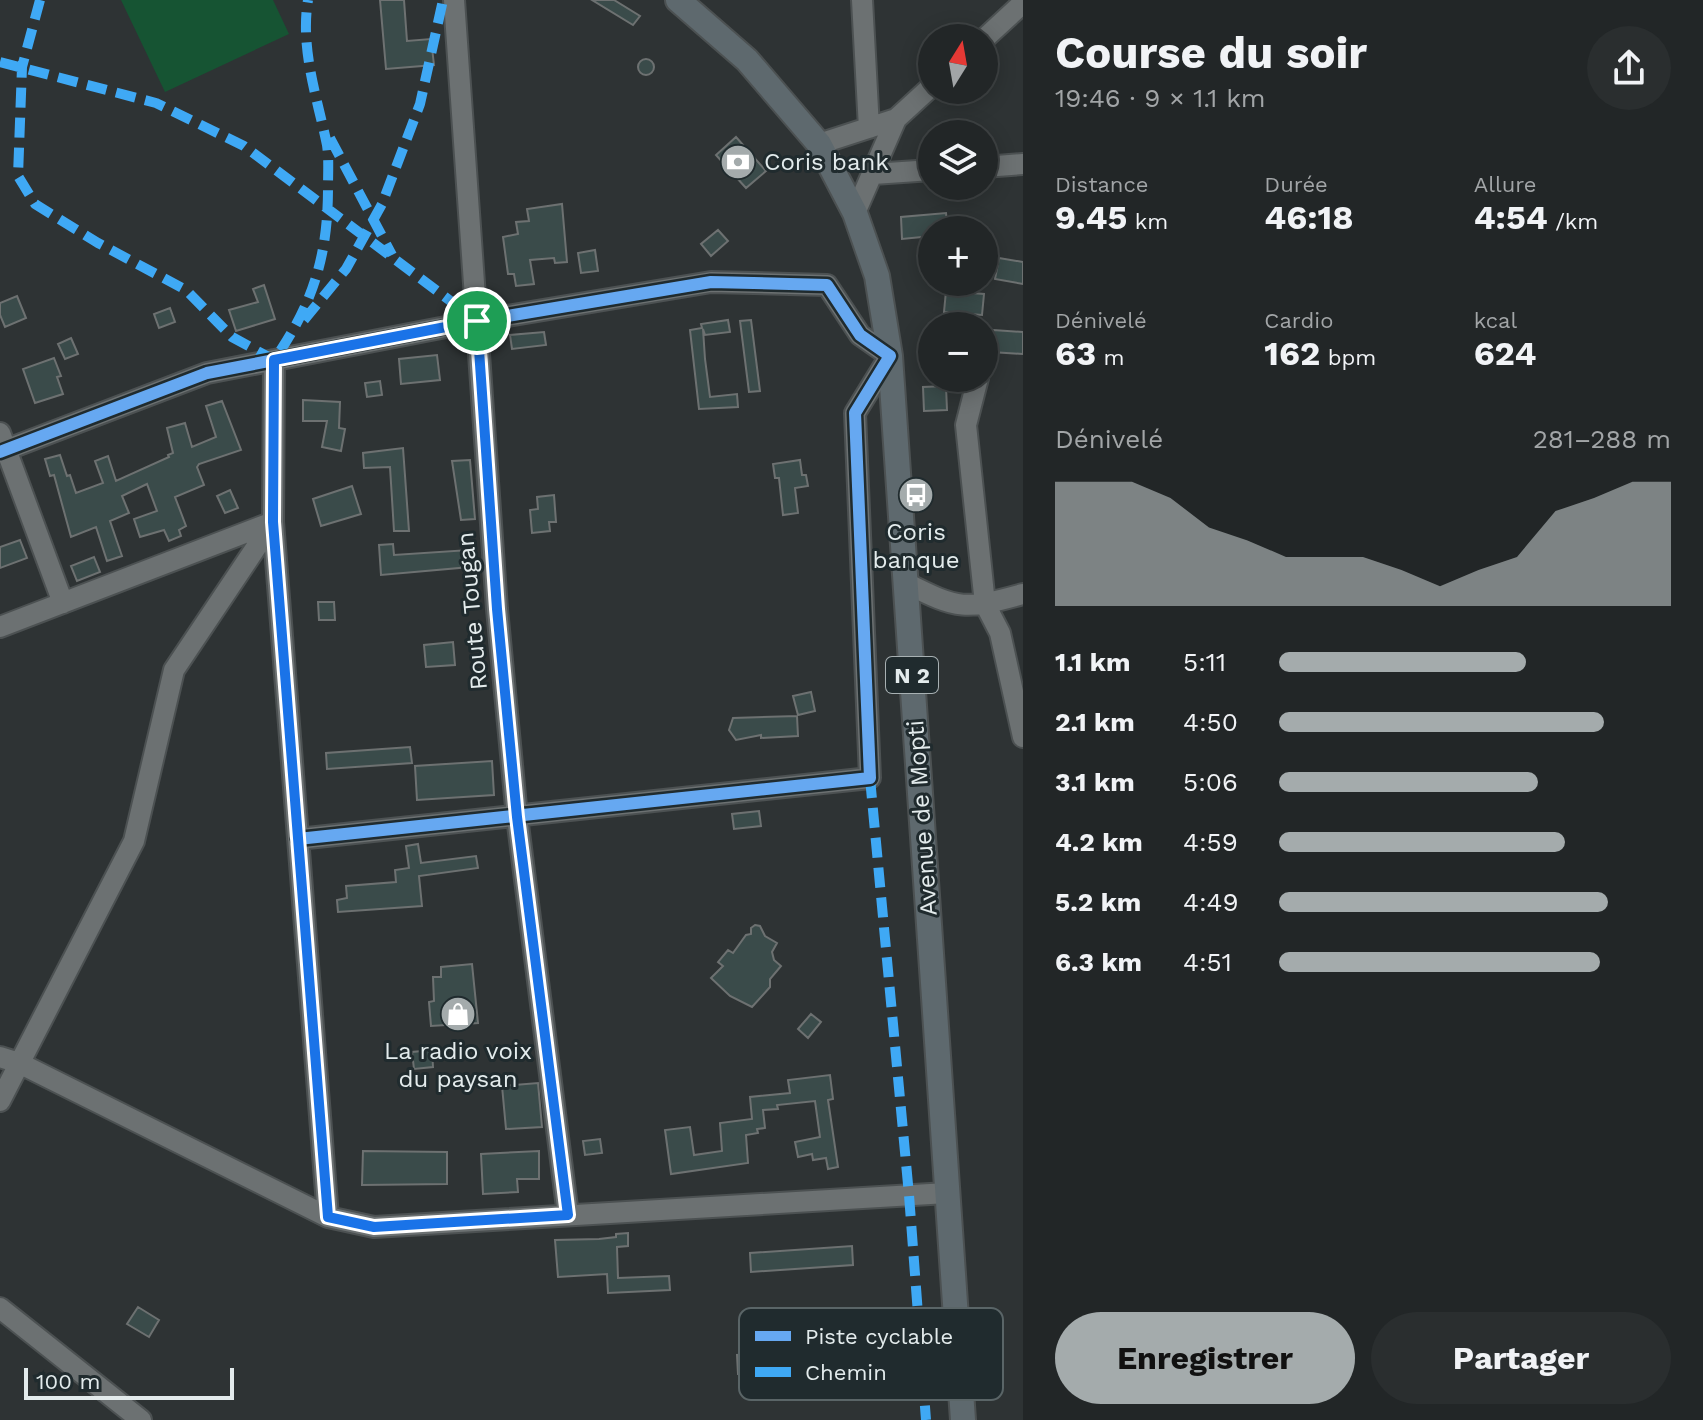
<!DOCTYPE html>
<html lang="fr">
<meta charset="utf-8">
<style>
:root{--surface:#222627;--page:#2a2e2f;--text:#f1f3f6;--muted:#a2a5a7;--line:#3f4344;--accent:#a4abac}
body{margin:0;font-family:"Work Sans",sans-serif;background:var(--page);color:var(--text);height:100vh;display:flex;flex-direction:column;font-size:30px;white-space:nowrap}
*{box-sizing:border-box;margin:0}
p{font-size:26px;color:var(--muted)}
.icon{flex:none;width:44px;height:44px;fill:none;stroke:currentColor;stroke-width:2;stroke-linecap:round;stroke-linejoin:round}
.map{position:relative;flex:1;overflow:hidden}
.details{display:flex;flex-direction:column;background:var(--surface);width:680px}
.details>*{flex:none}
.needle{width:52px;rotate:11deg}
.controls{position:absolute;left:918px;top:24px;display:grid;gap:16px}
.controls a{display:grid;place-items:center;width:80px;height:80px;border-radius:50%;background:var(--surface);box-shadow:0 4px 20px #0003,0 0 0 2px var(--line);font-size:40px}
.scale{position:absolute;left:24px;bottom:20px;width:210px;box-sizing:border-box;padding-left:8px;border:4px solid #e3ebec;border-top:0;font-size:22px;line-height:28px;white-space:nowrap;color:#e3ebec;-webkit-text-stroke:6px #202b2e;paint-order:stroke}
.pin{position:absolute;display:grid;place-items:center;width:68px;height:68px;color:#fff;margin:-34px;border:4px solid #fff;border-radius:50%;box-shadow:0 2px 8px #0007}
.round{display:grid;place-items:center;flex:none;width:84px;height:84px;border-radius:42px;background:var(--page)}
.summary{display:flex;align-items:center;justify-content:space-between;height:136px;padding:0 32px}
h1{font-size:44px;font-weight:700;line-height:60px}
.stats{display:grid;grid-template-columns:repeat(3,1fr);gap:12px;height:136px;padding:8px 32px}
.stats div{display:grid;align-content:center}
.stats b{font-size:34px;font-weight:700}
.stats small{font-size:22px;font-weight:400}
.stats p{font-size:22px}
.chart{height:224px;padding:16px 32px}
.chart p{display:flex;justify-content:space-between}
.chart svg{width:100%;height:144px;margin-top:8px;fill:var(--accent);opacity:.7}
.button{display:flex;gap:16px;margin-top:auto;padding:16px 32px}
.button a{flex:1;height:92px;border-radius:48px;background:var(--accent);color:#111;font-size:32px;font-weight:700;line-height:92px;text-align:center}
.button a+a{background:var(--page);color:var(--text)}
ul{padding:0 32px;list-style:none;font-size:26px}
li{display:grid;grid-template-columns:128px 96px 1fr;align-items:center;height:60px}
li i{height:20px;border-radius:10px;background:var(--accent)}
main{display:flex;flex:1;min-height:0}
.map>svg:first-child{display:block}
</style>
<main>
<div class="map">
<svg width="1023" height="1420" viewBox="0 0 1023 1420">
<rect width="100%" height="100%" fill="#2e3334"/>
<!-- green -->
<path fill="#165433" d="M121 0H273L289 34 165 92Z"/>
<!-- building -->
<path fill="#3a4b4a" stroke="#6d7171" stroke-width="2" d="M380 0H404L407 41 431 39 434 65 386 69Z
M592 0H614L640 16 633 25Z
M638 67a8 8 0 1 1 16 0a8 8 0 1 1-16 0Z
M736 137 766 171 746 188 716 155Z
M562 204 567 262 555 263 554 258 530 260 534 284 516 286 514 274H508L503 237 518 234 516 222 529 221 527 209Z
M946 213 948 230H932V236L902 239 901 217Z
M718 230 728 241 711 256 701 244Z
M595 250 598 271 581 273 578 253Z
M999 258 1023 262V284L995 279Z
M264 285 275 319 236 331 229 310 258 302 253 289Z
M946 291 984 294 982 315 944 312Z
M17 296 26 318 5 327 0 315V303Z
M170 308 175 322 159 328 154 314Z
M728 320 730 332 705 335 703 329 705 359 710 397 737 394 738 407 699 409 690 330 702 328 701 324Z
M751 320 760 391 749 392 740 321Z
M993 330 1023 332V354L991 352Z
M544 332 546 345 512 349 510 335Z
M71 338 78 354 65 359 58 344Z
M437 355 440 380 401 384 399 359Z
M54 358 61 376 57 377 63 394 35 403 23 369Z
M380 381 382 395 367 397 365 383Z
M946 386 947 410 924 411 923 387Z
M303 400 340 402 339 428 345 429 341 451 322 447 327 421H303Z
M222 401 241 450 199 464 197 467 204 485 175 497 186 526 179 530 181 536 169 541 164 530 140 537 134 519 157 511 147 484 122 496 129 513 110 521 122 556 107 561 96 527 71 537 54 475 50 476 45 459 60 455 67 476 70 475 76 493 103 483 95 461 108 456 116 481 169 457 168 455 173 453 167 428 185 423 192 447 216 437 206 406Z
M403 448 409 531H394L390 467 364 468 363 453Z
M470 460 475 519 461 520 452 461Z
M800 460 802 475H806L808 486 795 488 798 513 783 515 779 478H775L773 464Z
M352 486 361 514 321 526 313 499Z
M230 490 238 508 225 513 217 496Z
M554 495 556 522H549L550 531 532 533 530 510 538 509 537 497Z
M20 540 27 558 0 568V547Z
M393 544 394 555 469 550 470 567 381 575 379 545Z
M94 557 100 572 77 581 71 566Z
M318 602H334L335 620H319Z
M453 642 455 665 426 667 424 645Z
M811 692 815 711 798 715 793 696Z
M797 716 798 736 761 738V735L736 740 729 730 733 718Z
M410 747 412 763 327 769 326 753Z
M492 761 494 795 417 800 415 766Z
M759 811 761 826 734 829 732 814Z
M418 844 421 863 476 856 478 868 419 876 422 906 338 912 337 900 347 898 346 886 396 882 395 870 409 868 406 846Z
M755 925 760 926 765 936 777 943 772 952 774 960 781 966 770 979V987L752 1007 730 996 711 978 723 966 718 962 728 950 733 953 746 935 751 934V928Z
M472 964 478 1023 431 1026 429 1002 434 1001 433 977H441V967Z
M811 1014 821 1022 808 1038 798 1029Z
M432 1050 433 1067 414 1069 412 1052Z
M830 1075 833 1099 828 1100 838 1167 828 1169 826 1158 813 1160 812 1154 798 1157 795 1142 820 1137 815 1101 777 1105 778 1109 763 1110 765 1128 757 1129 758 1133 746 1135 748 1163 671 1174 665 1130 690 1127 694 1155 722 1151 720 1123 752 1119 750 1097 790 1093 788 1080Z
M538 1083 542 1127 506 1129 502 1086Z
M600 1139 602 1153 585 1155 583 1141Z
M363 1151 447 1152V1184L362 1185Z
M539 1151V1179H517L518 1192 483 1194 481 1154Z
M628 1233V1246L617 1247 618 1278 669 1276 670 1290 608 1293 607 1274 558 1277 555 1240 599 1239 616 1237V1234Z
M852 1246 853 1265 751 1272 750 1253Z
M138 1307 159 1320 149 1337 127 1324Z
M828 1349 829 1368 738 1374 737 1355Z"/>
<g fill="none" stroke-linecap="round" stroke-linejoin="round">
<defs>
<path id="minor" d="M454 0 497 609 517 817 568 1215
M862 0 869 128
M984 39 1023 3
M896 119 932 86
M819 144 896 119 855 213
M984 167 1023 164
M873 174 932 170
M274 360 273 522 328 1217
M978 378 966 425 985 604 1000 633 1023 737
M0 433 63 603
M0 452 207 373 477 321 711 282 827 285 860 335 890 356 855 413 870 778 298 839
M906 583C959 610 965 610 1023 594
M0 627 273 522 174 670 134 841 0 1101
M0 1057 19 1063 328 1217 374 1227 947 1193
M0 1308 141 1420"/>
<path id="major" d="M678 0 747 60 819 144 855 213 877 276 890 356 963 1420"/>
</defs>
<!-- minor casing -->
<use href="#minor" stroke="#4c5152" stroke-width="24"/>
<!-- major casing -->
<use href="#major" stroke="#4c5152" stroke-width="28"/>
<!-- minor -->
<use href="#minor" stroke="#6c7172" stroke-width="20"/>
<!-- major -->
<use href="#major" stroke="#5e696e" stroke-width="24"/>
<!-- quiet -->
<path stroke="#3fa9f5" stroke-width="10" stroke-dasharray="20 10" stroke-linecap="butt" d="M40 0 22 67 18 176 35 204 98 243 186 290 232 337 274 360C313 304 328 256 328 188 328 174 329 159 327 145 317 97 300 49 308 0
M0 62 156 103 244 146 477 321
M330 138 392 255
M304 320 346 269 382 204 420 104 443 0
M870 778 909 1195 926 1420"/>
<defs>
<path id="cycleway" d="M0 452 207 373 477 321 711 282 827 285 860 335 890 356 855 413 870 778 298 839"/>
</defs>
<!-- cycleway casing -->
<use href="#cycleway" stroke="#202b2e" stroke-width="17"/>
<!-- cycleway -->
<use href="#cycleway" stroke="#66a8f1" stroke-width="12"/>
</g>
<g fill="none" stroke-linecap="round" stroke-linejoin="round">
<defs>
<path id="route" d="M477 321 497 609 517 817 568 1215 374 1227 328 1217 273 522 274 360Z"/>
</defs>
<!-- route casing -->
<use href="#route" stroke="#fff" stroke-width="16"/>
<!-- route -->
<use href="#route" stroke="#1a73e8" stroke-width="10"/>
</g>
<!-- icons -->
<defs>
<symbol id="bank-disc" viewBox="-11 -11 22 22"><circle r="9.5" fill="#a4abac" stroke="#202b2e"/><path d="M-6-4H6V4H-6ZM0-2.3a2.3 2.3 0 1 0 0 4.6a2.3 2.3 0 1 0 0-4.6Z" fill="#fff"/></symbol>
<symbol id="bus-disc" viewBox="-11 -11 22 22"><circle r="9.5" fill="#a4abac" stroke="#202b2e"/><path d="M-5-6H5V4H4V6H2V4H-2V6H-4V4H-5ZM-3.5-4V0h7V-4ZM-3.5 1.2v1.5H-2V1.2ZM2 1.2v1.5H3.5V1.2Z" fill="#fff"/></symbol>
<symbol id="shop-disc" viewBox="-11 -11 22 22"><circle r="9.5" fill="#a4abac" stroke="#202b2e"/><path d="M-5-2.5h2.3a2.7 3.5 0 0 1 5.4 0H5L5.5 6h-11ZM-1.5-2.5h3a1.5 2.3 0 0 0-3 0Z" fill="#fff"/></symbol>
</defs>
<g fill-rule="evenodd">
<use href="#bank-disc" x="718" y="142" width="40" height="40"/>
<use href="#bus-disc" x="896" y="475" width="40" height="40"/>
<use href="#shop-disc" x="438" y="994" width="40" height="40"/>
</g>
<g text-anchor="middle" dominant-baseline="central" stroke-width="6" stroke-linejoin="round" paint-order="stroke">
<!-- shield labels -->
<rect fill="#202b2e" stroke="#a8b1b3" stroke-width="2" x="886" y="657" width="52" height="36" rx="6"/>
<g font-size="22" font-weight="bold" fill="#e3ebec">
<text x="912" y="675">N 2</text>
</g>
<!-- poi labels -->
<g font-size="24" fill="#e3ebec" stroke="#202b2e">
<text x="764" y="162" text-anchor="start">Coris bank</text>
<text x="916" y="532">Coris<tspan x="916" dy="28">banque</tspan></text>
<text x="458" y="1051">La radio voix<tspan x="458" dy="28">du paysan</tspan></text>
</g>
<!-- street labels -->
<g font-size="24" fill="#e3ebec" stroke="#202b2e">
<text transform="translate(472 611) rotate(-95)">Route Tougan</text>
<text transform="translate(922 818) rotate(-94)">Avenue de Mopti</text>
</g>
</g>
<!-- legend -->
<rect x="739" y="1308" width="264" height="92" rx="12" fill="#202b2e" stroke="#5a6567" stroke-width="2"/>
<rect x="755" y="1331" width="36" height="10" fill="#66a8f1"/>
<rect x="755" y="1367" width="36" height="10" fill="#3fa9f5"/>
<g font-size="22" fill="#e3ebec">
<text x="805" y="1344">Piste cyclable</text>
<text x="805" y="1380">Chemin</text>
</g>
</svg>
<div class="controls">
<a><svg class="needle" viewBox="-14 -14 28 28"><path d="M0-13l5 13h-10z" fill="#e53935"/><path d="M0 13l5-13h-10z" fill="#a2a5a7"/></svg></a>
<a><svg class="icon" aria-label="layers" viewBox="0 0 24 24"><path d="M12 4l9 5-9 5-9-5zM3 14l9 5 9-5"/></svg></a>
<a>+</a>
<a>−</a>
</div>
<div class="scale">100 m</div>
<div class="pin" style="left:477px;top:321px;background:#1e9e55"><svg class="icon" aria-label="arrive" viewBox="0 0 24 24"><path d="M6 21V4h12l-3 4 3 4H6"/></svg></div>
</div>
<section class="details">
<div class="summary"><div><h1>Course du soir</h1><p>19:46 · 9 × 1.1 km</p></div><a class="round"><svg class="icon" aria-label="share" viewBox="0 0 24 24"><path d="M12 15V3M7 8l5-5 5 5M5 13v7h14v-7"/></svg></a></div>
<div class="stats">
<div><p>Distance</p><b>9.45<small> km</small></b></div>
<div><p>Durée</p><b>46:18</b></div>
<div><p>Allure</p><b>4:54<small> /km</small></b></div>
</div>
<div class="stats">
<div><p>Dénivelé</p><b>63<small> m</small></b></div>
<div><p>Cardio</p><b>162<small> bpm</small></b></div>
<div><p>kcal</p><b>624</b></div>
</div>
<div class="chart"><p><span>Dénivelé</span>281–288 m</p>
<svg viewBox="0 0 160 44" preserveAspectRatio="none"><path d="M0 44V6L10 6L20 6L30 11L40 20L50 24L60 29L70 29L80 29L90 33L100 38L110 33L120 29L130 15L140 11L150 6L160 6V44z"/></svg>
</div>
<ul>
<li><b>1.1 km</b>5:11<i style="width:63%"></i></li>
<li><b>2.1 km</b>4:50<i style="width:83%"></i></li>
<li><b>3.1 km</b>5:06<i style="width:66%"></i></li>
<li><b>4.2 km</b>4:59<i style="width:73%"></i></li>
<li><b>5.2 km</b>4:49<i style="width:84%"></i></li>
<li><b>6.3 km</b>4:51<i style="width:82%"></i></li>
</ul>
<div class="button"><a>Enregistrer</a><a>Partager</a></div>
</section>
</main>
